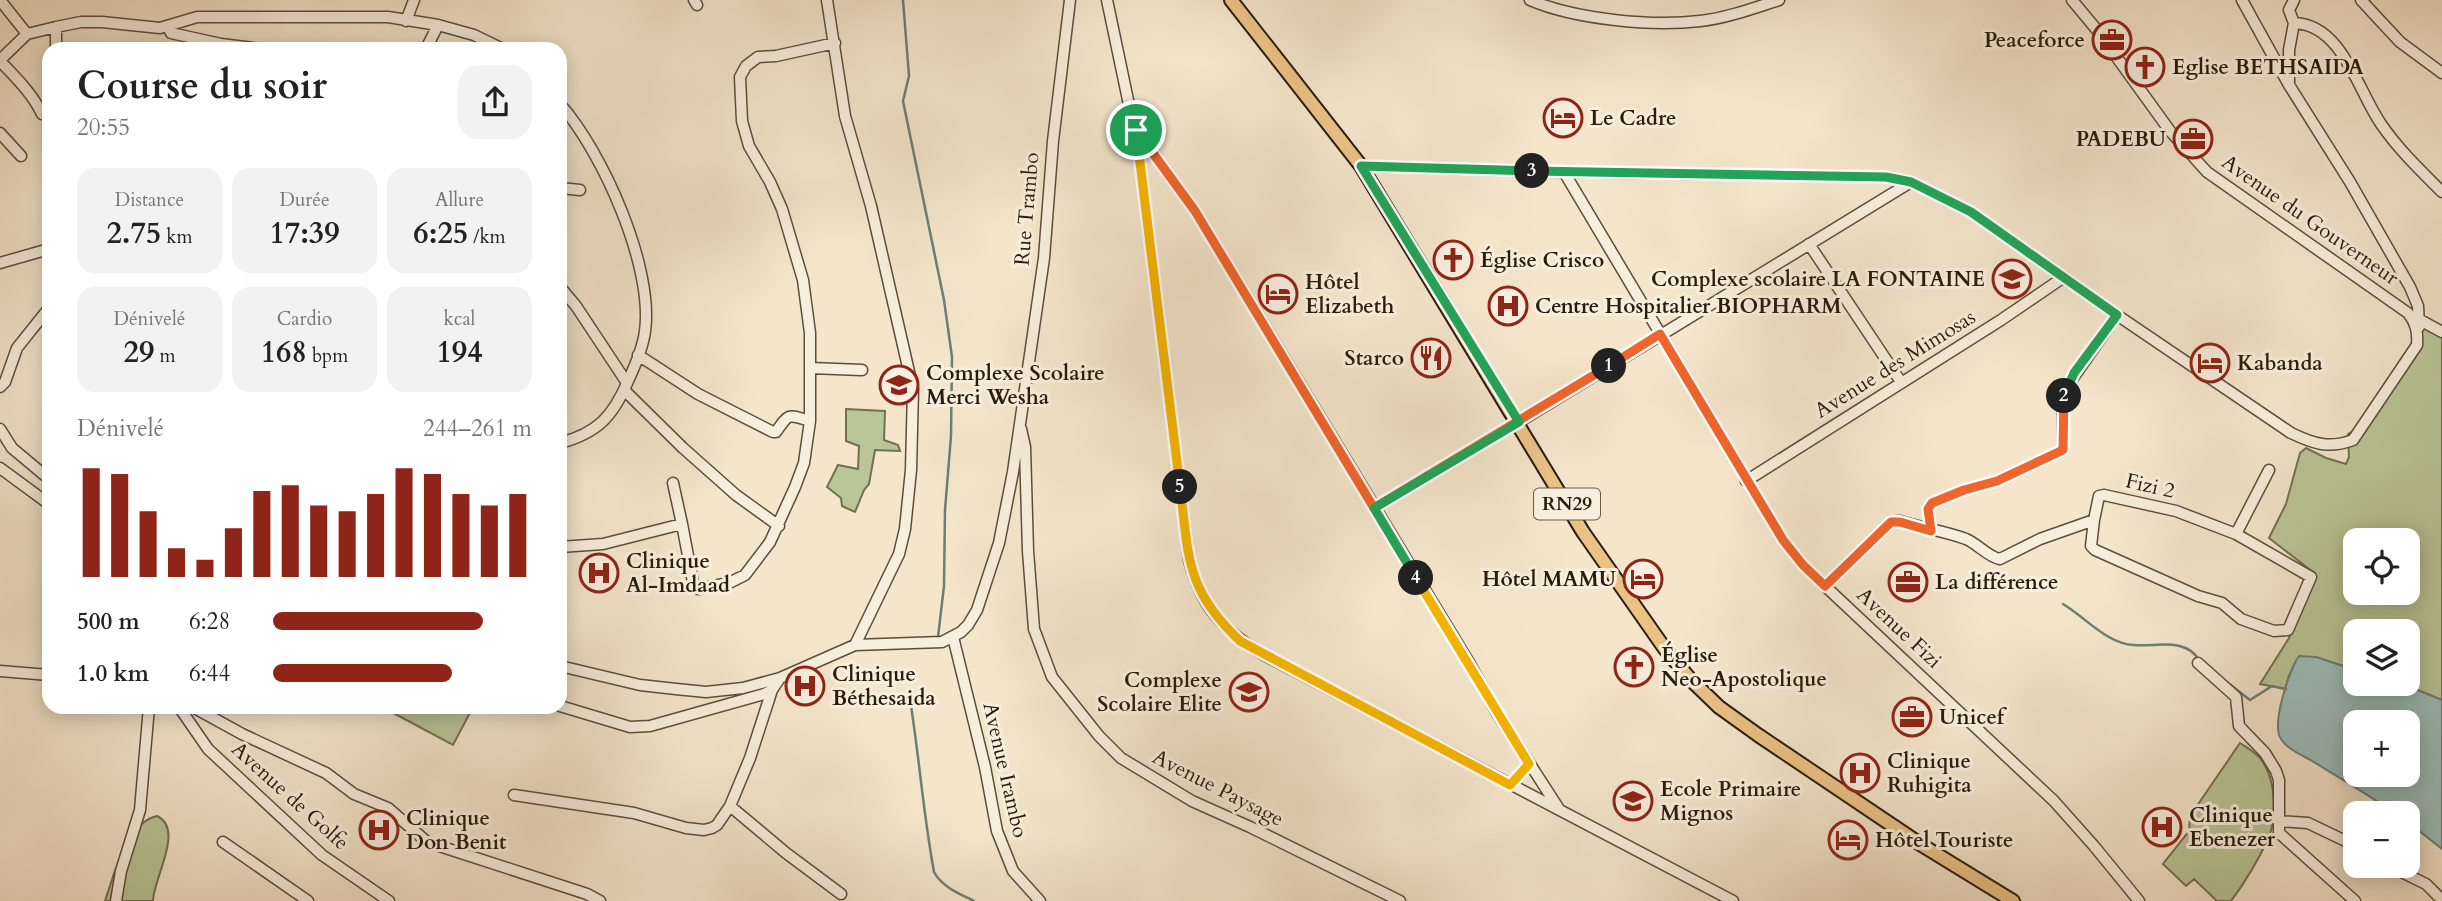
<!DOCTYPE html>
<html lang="fr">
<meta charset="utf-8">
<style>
:root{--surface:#fff;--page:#f2f2f2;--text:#222;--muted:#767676;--accent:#8f2418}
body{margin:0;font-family:Cardo,serif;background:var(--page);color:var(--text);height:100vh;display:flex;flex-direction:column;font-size:26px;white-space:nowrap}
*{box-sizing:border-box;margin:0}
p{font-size:23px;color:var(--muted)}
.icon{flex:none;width:38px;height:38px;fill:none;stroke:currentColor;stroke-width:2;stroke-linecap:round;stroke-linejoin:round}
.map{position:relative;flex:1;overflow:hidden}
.sheet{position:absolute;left:42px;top:42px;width:525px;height:672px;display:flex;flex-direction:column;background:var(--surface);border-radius:21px;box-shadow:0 4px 18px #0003}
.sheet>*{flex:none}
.controls{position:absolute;left:2343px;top:528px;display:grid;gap:14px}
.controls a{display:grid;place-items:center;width:77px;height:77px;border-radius:14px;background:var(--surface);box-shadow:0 4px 18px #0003;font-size:35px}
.pin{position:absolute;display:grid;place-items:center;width:60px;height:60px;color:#fff;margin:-30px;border:4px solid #fff;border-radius:50%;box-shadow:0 2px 7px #0007}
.km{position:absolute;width:35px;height:35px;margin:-18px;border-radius:50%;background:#222;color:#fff;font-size:19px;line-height:35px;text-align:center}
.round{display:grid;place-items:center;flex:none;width:74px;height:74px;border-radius:21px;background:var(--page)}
.head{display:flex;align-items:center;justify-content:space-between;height:119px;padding:0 35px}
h1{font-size:38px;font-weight:700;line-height:52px}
.metrics{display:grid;grid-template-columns:repeat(3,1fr);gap:10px;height:119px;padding:7px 35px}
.metrics div{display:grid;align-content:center;border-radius:18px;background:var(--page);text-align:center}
.metrics b{font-size:30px;font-weight:700}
.metrics small{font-size:19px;font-weight:400}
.metrics p{font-size:19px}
.chart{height:196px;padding:14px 35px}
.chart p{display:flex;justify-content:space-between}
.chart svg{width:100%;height:126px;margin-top:7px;stroke:var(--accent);stroke-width:6}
ul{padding:0 35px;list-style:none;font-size:23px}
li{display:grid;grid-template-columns:112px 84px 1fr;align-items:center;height:52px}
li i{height:18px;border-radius:9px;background:var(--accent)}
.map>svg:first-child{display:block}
</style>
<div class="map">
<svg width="2442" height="901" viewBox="0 0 2442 901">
<rect width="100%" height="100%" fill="#f4e5cb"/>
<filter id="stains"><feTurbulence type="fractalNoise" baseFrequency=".00286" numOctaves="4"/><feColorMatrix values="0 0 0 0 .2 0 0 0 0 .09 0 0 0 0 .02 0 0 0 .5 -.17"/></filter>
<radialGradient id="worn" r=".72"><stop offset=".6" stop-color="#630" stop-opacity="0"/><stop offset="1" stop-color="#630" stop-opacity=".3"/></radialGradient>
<!-- green -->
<path fill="#bac598" stroke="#727052" stroke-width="2" fill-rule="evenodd" d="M2420 320 2442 332V700L2403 684H2408V632H2356L2355 670 2316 657 2289 675 2286 689 2260 684 2289 638 2313 572 2269 538 2286 504 2300 453 2306 448 2326 458 2346 464 2349 457 2348 434 2363 425 2415 338ZM2356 541H2408V593H2356Z
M846 409 885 411 884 440 898 445 900 451 875 450 869 484 864 490 855 512 842 506 841 498 827 487 838 465 858 469 859 446 846 441Z
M382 707H473L453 745Z
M2240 743C2246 747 2253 751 2258 756 2276 774 2278 817 2268 839 2258 861 2245 882 2231 901H2217L2194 879 2186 886 2163 864 2189 831 2190 816Z
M157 816C185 829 153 879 153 901H105C114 875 126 823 157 816Z"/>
<!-- water -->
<path fill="#9cbebb" stroke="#6e7d75" stroke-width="2" fill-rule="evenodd" d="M2299 656 2316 657 2355 670 2356 684H2403L2442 700V849L2408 822V814H2396C2369 795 2340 778 2312 761 2302 755 2287 749 2281 739 2271 725 2289 670 2299 656ZM2356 723H2408V775H2356Z"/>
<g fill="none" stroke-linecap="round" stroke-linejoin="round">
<!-- stream -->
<path stroke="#6e7d75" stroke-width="2.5" d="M903 0 909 76 903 101 944 300 952 357 951 436 945 510 944 586 938 637
M2063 604C2085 617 2107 644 2134 645 2156 647 2185 637 2199 660
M2223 679 2250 700 2272 686 2286 689
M909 693C919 753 923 813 934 872 942 887 960 894 974 901"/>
<defs>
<path id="minor" d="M0 0 27 34
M694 0 697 5
M827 0 845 116 871 206 913 389 911 470 905 529 899 554 855 645
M1107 0 1128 100 1136 130 1189 560C1201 606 1223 631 1264 655L1733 901
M1530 0C1574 19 1652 27 1700 21 1727 18 1754 8 1779 0
M2242 0 2289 85 2350 182 2410 287 2418 306 2419 327
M2361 0 2400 42 2442 73
M406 21 414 0
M2294 23C2342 24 2358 91 2381 124 2398 149 2421 171 2442 192
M56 27V49
M168 27 171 33 221 44 261 49
M426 49 438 25
M0 60 27 34 56 27 81 22H102L160 28 197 17H388L438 25 474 35 503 49
M0 61C16 78 32 93 42 114
M2289 85V50L2294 23 2289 10 2294 0
M560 104C602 151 654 267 645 331 643 348 635 366 628 381 613 416 598 433 560 443
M1136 130 1195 211 1467 659 1497 713 1559 809
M0 133 21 156
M1361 166 1564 172 1886 177 1911 182 1971 212 2117 315 2291 433C2314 444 2329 449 2353 440L2417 345C2418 332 2416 323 2408 313L2207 172 2170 131 2097 30 2072 0
M1564 172 1783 540 1803 565 1825 586 2054 801 2094 846 2139 901
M560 188 580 190
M1809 244 1901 382
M0 263 49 249
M560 287 576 306 627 383
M2420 320 2442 332
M638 355 698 394 773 432H776C789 413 788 414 810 421
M810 368 862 370
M0 387 5 382 17 348 49 308
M624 390 683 448 736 495 779 526
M0 429 12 448 49 479
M1021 429 1025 447 1028 551 1034 629 1052 677 1099 736 1121 758 1192 801 1250 827 1400 901
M0 468 49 504
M1746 481 2001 320 2064 277
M673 483 682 524
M1374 508 1519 422 1911 182
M2094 520 2091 546 2095 550 2198 596 2222 603 2241 619 2274 631 2288 630 2311 577 2236 534
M1931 531 1928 509 1932 503 1964 490 1997 481 2063 450V403L2066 388 2117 315
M560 547 603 544 682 524 693 582 698 589 729 583 745 575 770 542 795 487 804 463 810 421V333L803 280 782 209 770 182 749 146 742 121 740 77 746 66 758 57 776 56 835 43
M1825 586 1891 522 1900 521C1921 528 1945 531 1966 539 1978 544 1988 557 2000 559L2040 539 2094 520 2099 496 2104 495 2176 511 2236 534 2269 470
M953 637 985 767 997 831 1013 871 1040 901
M2198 663 2236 697 2239 726 2265 753 2276 771 2279 780V833L2355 901
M560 666 640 685 676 689 706 692 743 688 780 678 855 645 942 642 961 632 968 625 977 610 999 543 1013 472 1044 258 1053 141 1070 0
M0 671 49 675
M560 706 630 727 650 726 764 694 772 690
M179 707 208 749 322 855 389 901
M193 707 242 734 326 773 354 794 388 808 427 842 587 894 600 901
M1510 785 1529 764
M514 795 634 813 686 828 704 830 712 828 717 825 730 806 750 758 772 690 780 678
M730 806 786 853 841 894
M2278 821 2308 823 2356 846
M223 842 308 901
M2389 866 2426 884 2442 900
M116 901 121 871 140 810 149 707"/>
<path id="major" d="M1231 0 1361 166 1583 532 1665 649 1690 679 1719 707 1758 735 1920 844 2013 901"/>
</defs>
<!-- minor casing -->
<use href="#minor" stroke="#5c4e3c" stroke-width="13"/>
<!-- major casing -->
<use href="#major" stroke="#291c0d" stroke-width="16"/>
<!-- minor -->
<use href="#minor" stroke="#f8eedd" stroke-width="10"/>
<!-- major -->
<use href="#major" stroke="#eac286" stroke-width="12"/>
</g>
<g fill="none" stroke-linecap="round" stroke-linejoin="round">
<defs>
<path id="split-1" d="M1136 130 1195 211 1374 508 1609 366"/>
<path id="split-2" d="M1609 366 1660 334 1783 540 1803 565 1825 586 1891 522H1900L1931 531 1928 509 1932 503 1964 490 1997 481 2063 450 2064 396"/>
<path id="split-3" d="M1532 171 1886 177 1911 182 1971 212 2117 315 2074 373 2064 396"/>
<path id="split-4" d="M1416 578 1374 508 1519 422 1361 166 1532 171"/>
<path id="split-5" d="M1180 487C1189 557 1185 589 1240 641L1510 785 1529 764 1416 578"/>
<path id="split-6" d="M1136 130 1180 487"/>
</defs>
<!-- split-1 casing -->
<use href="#split-1" stroke="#fff" stroke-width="14"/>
<!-- split-2 casing -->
<use href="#split-2" stroke="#fff" stroke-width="14"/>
<!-- split-3 casing -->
<use href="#split-3" stroke="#fff" stroke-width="14"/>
<!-- split-4 casing -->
<use href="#split-4" stroke="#fff" stroke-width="14"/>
<!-- split-5 casing -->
<use href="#split-5" stroke="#fff" stroke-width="14"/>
<!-- split-6 casing -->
<use href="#split-6" stroke="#fff" stroke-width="14"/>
<!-- split-1 -->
<use href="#split-1" stroke="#f0652b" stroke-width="9"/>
<!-- split-2 -->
<use href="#split-2" stroke="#f0652b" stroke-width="9"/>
<!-- split-3 -->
<use href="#split-3" stroke="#22a559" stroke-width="9"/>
<!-- split-4 -->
<use href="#split-4" stroke="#22a559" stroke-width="9"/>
<!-- split-5 -->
<use href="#split-5" stroke="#f5b400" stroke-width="9"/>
<!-- split-6 -->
<use href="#split-6" stroke="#f5b400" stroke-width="9"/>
</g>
<!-- icons -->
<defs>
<symbol id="office-ring" viewBox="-11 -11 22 22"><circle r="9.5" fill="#f8eedd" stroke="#8f2418" stroke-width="1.5"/><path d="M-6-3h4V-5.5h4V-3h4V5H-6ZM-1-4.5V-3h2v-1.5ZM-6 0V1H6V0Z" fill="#8f2418"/></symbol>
<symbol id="church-ring" viewBox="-11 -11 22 22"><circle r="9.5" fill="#f8eedd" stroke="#8f2418" stroke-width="1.5"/><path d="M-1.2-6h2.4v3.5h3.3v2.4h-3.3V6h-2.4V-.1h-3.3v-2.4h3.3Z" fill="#8f2418"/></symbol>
<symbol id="hotel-ring" viewBox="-11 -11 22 22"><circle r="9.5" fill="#f8eedd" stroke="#8f2418" stroke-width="1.5"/><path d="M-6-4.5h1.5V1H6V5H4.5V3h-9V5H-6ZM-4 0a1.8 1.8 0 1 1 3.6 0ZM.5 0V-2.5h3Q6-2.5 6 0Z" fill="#8f2418"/></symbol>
<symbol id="school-ring" viewBox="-11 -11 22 22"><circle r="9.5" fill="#f8eedd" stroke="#8f2418" stroke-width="1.5"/><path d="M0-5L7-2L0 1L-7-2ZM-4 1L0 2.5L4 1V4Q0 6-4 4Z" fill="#8f2418"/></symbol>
<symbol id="hospital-ring" viewBox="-11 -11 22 22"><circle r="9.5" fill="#f8eedd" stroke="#8f2418" stroke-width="1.5"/><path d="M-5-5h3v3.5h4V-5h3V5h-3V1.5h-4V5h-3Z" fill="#8f2418"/></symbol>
<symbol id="restaurant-ring" viewBox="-11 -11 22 22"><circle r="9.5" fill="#f8eedd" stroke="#8f2418" stroke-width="1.5"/><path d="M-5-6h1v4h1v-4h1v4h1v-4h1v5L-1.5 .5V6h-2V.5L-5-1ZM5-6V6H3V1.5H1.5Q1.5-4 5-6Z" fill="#8f2418"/></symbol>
</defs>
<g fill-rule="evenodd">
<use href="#office-ring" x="2090" y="18" width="44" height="44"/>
<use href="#church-ring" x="2123" y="45" width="44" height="44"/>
<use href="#hotel-ring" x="1541" y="96" width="44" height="44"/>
<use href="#office-ring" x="2171" y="117" width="44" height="44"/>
<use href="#church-ring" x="1431" y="238" width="44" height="44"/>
<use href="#school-ring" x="1990" y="257" width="44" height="44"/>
<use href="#hotel-ring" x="1256" y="272" width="44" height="44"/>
<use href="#hospital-ring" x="1486" y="284" width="44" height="44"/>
<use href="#restaurant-ring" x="1409" y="336" width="44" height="44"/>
<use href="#hotel-ring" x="2188" y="341" width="44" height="44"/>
<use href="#school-ring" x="877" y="363" width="44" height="44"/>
<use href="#hospital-ring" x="577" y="551" width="44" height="44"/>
<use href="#hotel-ring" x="1621" y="557" width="44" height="44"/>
<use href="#office-ring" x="1886" y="560" width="44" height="44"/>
<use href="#church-ring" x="1612" y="645" width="44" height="44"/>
<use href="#hospital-ring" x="783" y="664" width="44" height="44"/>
<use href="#school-ring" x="1227" y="670" width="44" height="44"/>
<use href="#office-ring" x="1890" y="695" width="44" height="44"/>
<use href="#hospital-ring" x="1838" y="751" width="44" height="44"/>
<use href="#school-ring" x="1611" y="779" width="44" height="44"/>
<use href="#hospital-ring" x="2140" y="805" width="44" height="44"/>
<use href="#hospital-ring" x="357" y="808" width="44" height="44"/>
<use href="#hotel-ring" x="1826" y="818" width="44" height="44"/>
</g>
<g text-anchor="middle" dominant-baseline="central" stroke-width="6" stroke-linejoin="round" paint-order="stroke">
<!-- shield labels -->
<rect fill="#f8eedd" stroke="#675b4b" stroke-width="2" x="1534" y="488.5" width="66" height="31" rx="5"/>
<g font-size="19" font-weight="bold" fill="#291c0d">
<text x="1567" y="504">RN29</text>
</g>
<!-- poi labels -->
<g font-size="21" font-weight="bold" fill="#291c0d" stroke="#f8eedd" text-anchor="start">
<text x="2085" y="40" text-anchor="end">Peaceforce</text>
<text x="2172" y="67">Eglise BETHSAIDA</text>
<text x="1590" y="118">Le Cadre</text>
<text x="2166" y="139" text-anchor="end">PADEBU</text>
<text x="1480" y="260">Église Crisco</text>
<text x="1985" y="279" text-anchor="end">Complexe scolaire LA FONTAINE</text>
<text x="1305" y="282">Hôtel<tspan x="1305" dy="24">Elizabeth</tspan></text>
<text x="1535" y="306">Centre Hospitalier BIOPHARM</text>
<text x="1404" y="358" text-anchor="end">Starco</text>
<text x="2237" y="363">Kabanda</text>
<text x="926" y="373">Complexe Scolaire<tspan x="926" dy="24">Merci Wesha</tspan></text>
<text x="626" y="561">Clinique<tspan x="626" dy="24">Al-Imdaad</tspan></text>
<text x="1616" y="579" text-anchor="end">Hôtel MAMU</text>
<text x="1935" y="582">La différence</text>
<text x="1661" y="655">Église<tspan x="1661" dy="24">Neo-Apostolique</tspan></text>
<text x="832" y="674">Clinique<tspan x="832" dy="24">Béthesaida</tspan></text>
<text x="1222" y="680" text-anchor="end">Complexe<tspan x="1222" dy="24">Scolaire Elite</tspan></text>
<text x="1939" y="717">Unicef</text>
<text x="1887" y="761">Clinique<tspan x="1887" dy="24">Ruhigita</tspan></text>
<text x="1660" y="789">Ecole Primaire<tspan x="1660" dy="24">Mignos</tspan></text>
<text x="2189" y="815">Clinique<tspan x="2189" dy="24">Ebenezer</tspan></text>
<text x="406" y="818">Clinique<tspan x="406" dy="24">Don Benit</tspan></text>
<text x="1875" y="840">Hôtel Touriste</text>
</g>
<!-- street labels -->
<g font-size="21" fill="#291c0d" stroke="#f8eedd">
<text transform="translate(1027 209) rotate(-85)">Rue Trambo</text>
<text transform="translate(2310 220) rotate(35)">Avenue du Gouverneur</text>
<text transform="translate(1895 364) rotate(-32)">Avenue des Mimosas</text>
<text transform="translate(2150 486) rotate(13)">Fizi 2</text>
<text transform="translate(1899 628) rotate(43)">Avenue Fizi</text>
<text transform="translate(1005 770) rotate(77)">Avenue Irambo</text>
<text transform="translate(1218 788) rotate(27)">Avenue Paysage</text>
<text transform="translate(290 796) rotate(42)">Avenue de Golfe</text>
</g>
</g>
<rect width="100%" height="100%" filter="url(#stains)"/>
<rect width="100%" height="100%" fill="url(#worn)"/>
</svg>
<div class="controls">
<a><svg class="icon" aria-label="locate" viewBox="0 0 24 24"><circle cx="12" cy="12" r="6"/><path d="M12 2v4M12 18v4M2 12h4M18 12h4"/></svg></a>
<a><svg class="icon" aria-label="layers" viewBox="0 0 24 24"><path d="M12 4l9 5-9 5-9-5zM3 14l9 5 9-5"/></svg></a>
<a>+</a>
<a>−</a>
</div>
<div class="pin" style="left:1136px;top:130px;background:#1e9e55"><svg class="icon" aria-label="arrive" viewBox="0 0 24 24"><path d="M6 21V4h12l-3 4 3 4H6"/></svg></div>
<b class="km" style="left:1609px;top:366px">1</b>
<b class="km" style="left:2064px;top:396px">2</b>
<b class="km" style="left:1532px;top:171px">3</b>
<b class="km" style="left:1416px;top:578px">4</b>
<b class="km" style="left:1180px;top:487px">5</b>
<section class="sheet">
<div class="head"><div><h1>Course du soir</h1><p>20:55</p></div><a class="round"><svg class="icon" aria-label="share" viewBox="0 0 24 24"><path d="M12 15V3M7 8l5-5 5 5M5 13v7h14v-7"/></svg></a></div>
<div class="metrics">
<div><p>Distance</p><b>2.75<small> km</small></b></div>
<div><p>Durée</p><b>17:39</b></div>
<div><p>Allure</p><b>6:25<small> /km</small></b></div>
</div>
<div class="metrics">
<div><p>Dénivelé</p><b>29<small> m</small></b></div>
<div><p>Cardio</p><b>168<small> bpm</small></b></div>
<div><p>kcal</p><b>194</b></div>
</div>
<div class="chart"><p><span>Dénivelé</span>244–261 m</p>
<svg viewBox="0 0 160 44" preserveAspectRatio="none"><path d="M5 44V6M15 44V8M25 44V21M35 44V34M45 44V38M55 44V27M65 44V14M75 44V12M85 44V19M95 44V21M105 44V15M115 44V6M125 44V8M135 44V15M145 44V19M155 44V15"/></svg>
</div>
<ul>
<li><b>500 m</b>6:28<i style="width:81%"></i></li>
<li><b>1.0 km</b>6:44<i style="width:69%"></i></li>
</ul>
</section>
</div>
